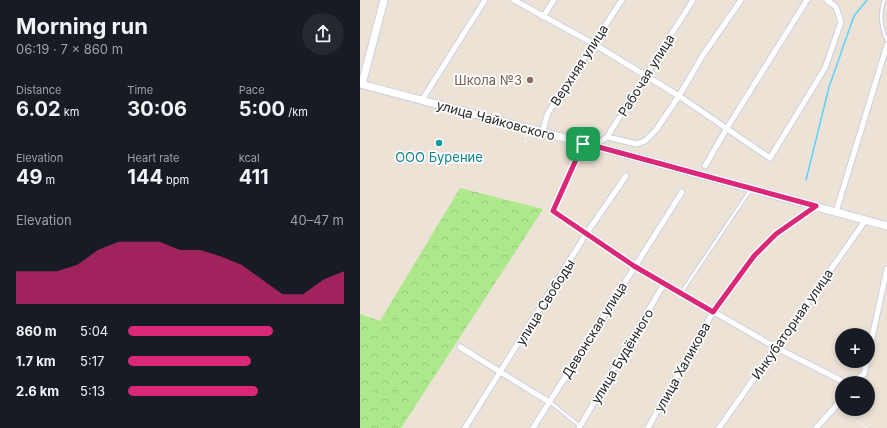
<!DOCTYPE html>
<meta charset="utf-8">
<style>
:root{--surface:#171b24;--page:#242831;--text:#f1f3f6;--muted:#9ea1a6;--accent:#db2777}
body{margin:0;font-family:Inter,sans-serif;background:var(--page);color:var(--text);height:100vh;display:flex;flex-direction:column;font-size:15px;white-space:nowrap}
*{box-sizing:border-box;margin:0}
p{font-size:13px;color:var(--muted)}
.icon{flex:none;width:22px;height:22px;fill:none;stroke:currentColor;stroke-width:2;stroke-linecap:round;stroke-linejoin:round}
.map{position:relative;flex:1;overflow:hidden}
.details{display:flex;flex-direction:column;background:var(--surface);width:360px}
.details>*{flex:none}
.controls{position:absolute;left:475px;top:328px;display:grid;gap:8px}
.controls a{display:grid;place-items:center;width:40px;height:40px;border-radius:50%;background:var(--surface);box-shadow:0 2px 6px #0003;font-size:20px}
.pin{position:absolute;display:grid;place-items:center;width:34px;height:34px;color:#fff;margin:-17px;border-radius:8px;box-shadow:0 2px 6px #0006}
.round{display:grid;place-items:center;flex:none;width:42px;height:42px;border-radius:21px;background:var(--page)}
.headline{display:flex;align-items:center;justify-content:space-between;height:68px;padding:0 16px}
h1{font-size:22px;font-weight:700;line-height:30px}
.metrics{display:grid;grid-template-columns:repeat(3,1fr);gap:6px;height:68px;padding:4px 16px}
.metrics div{display:grid;align-content:center}
.metrics b{font-size:20px;font-weight:700}
.metrics small{font-size:11px;font-weight:400}
.metrics p{font-size:11px}
.chart{height:112px;padding:8px 16px}
.chart p{display:flex;justify-content:space-between}
.chart svg{width:100%;height:72px;margin-top:4px;fill:var(--accent);opacity:.7}
ul{padding:0 16px;list-style:none;font-size:13px}
li{display:grid;grid-template-columns:64px 48px 1fr;align-items:center;height:30px}
li i{height:10px;border-radius:5px;background:var(--accent)}
main{display:flex;flex:1;min-height:0}
.map>svg:first-child{display:block}
</style>
<main>
<section class="details">
<div class="headline"><div><h1>Morning run</h1><p>06:19 · 7 × 860 m</p></div><a class="round"><svg class="icon" aria-label="share" viewBox="0 0 24 24"><path d="M12 15V3M7 8l5-5 5 5M5 13v7h14v-7"/></svg></a></div>
<div class="metrics">
<div><p>Distance</p><b>6.02<small> km</small></b></div>
<div><p>Time</p><b>30:06</b></div>
<div><p>Pace</p><b>5:00<small> /km</small></b></div>
</div>
<div class="metrics">
<div><p>Elevation</p><b>49<small> m</small></b></div>
<div><p>Heart rate</p><b>144<small> bpm</small></b></div>
<div><p>kcal</p><b>411</b></div>
</div>
<div class="chart"><p><span>Elevation</span>40–47 m</p>
<svg viewBox="0 0 160 44" preserveAspectRatio="none"><path d="M0 44V24L10 24L20 24L30 20L40 11L50 6L60 6L70 6L80 11L90 11L100 15L110 20L120 29L130 38L140 38L150 29L160 24V44z"/></svg>
</div>
<ul>
<li><b>860 m</b>5:04<i style="width:67%"></i></li>
<li><b>1.7 km</b>5:17<i style="width:57%"></i></li>
<li><b>2.6 km</b>5:13<i style="width:60%"></i></li>
</ul>
</section>
<div class="map">
<svg width="527" height="428" viewBox="0 0 527 428">
<defs>
<pattern id="forest-crowns" width="20" height="18" patternUnits="userSpaceOnUse"><rect width="20" height="18" fill="#ade98c"/><path d="M2 6a3 3 0 1 1 6 0M12 15a3 3 0 1 1 6 0" fill="none" stroke="#95c879"/></pattern>
</defs>
<rect width="100%" height="100%" fill="#ece2d6"/>
<!-- forest -->
<path fill="url(#forest-crowns)" d="M100 188 183 209 41 428H0V314L20 321Z"/>
<g fill="none" stroke-linecap="round" stroke-linejoin="round">
<!-- stream -->
<path stroke="#5dd2fa" stroke-width="1.5" d="M446 180 469 87 494 16 507 0"/>
<defs>
<path id="service" d="M524 0C519 15 521 27 527 41
M321 293 391 189
M190 402 220 426"/>
<path id="minor" d="M154 0 234 44 319 96 410 158 465 68 481 22 476 7 467 0
M183 17 194 0
M62 100 125 0
M182 133 188 113 262 0
M247 137 277 144 285 141 296 130 319 96 343 55 381 0
M223 144 193 211 274 266 415 347 486 383
M235 146 247 137 333 0
M345 166 367 128 447 0
M476 212 527 45
M100 347 189 402
M508 356 527 269
M492 383 504 374 507 361
M105 428 226 234 266 176
M173 428 322 192
M219 428 304 284
M288 428 353 312 394 256 416 234 456 206
M359 428 505 221
M456 428 476 406 482 397"/>
<path id="secondary" d="M0 84 235 146 527 226
M2 84 24 0"/>
</defs>
<!-- service casing -->
<use href="#service" stroke="#ccd0e2" stroke-width="4.5"/>
<!-- minor casing -->
<use href="#minor" stroke="#ccd0e2" stroke-width="7"/>
<!-- secondary casing -->
<use href="#secondary" stroke="#ccd0e2" stroke-width="9"/>
<!-- path -->
<path stroke="#fff" stroke-width="1" stroke-dasharray="3 2" stroke-linecap="butt" d="M480 409 507 428"/>
<!-- service -->
<use href="#service" stroke="#fff" stroke-width="2.5"/>
<!-- minor -->
<use href="#minor" stroke="#fff" stroke-width="5"/>
<!-- secondary -->
<use href="#secondary" stroke="#fff" stroke-width="7"/>
<!-- path-bridge -->
<path stroke="#fff" stroke-width="1" stroke-dasharray="3 2" stroke-linecap="butt" d="M165 142 170 122"/>
</g>
<g fill="none" stroke-linecap="round" stroke-linejoin="round">
<defs>
<path id="route" d="M223 144 235 146 456 206 416 234 394 256 353 312 274 266 193 211Z"/>
</defs>
<!-- route casing -->
<use href="#route" stroke="#fff" stroke-width="8"/>
<!-- route -->
<use href="#route" stroke="#db2777" stroke-width="5"/>
</g>
<!-- markers -->
<circle fill="#8d6e63" stroke="#fff" stroke-width="1.5" cx="170" cy="80" r="4"/>
<circle fill="#0f9aa8" stroke="#fff" stroke-width="1.5" cx="79" cy="143" r="4"/>
<g text-anchor="middle" dominant-baseline="central" stroke-width="3.5" stroke-linejoin="round" paint-order="stroke">
<!-- street labels -->
<g font-size="13" fill="#272727" stroke="#fff">
<text transform="translate(219 65) rotate(-57)">Верхняя улица</text>
<text transform="translate(286 75) rotate(-58)">Рабочая улица</text>
<text transform="translate(136 120) rotate(15)">улица Чайковского</text>
<text transform="translate(185 302) rotate(-58)">улица Свободы</text>
<text transform="translate(432 324) rotate(-55)">Инкубаторная улица</text>
<text transform="translate(234 330) rotate(-58)">Девонская улица</text>
<text transform="translate(262 356) rotate(-59)">улица Будённого</text>
<text transform="translate(322 367) rotate(-61)">улица Халикова</text>
</g>
<!-- education labels -->
<g font-size="13" fill="#785e54" stroke="#fff" text-anchor="end">
<text x="162" y="80">Школа №3</text>
</g>
<!-- culture labels -->
<g font-size="13" fill="#0d838f" stroke="#fff">
<text x="79" y="157">ООО Бурение</text>
</g>
</g>
</svg>
<div class="controls">
<a>+</a>
<a>−</a>
</div>
<div class="pin" style="left:223px;top:144px;background:#1e9e55"><svg class="icon" aria-label="arrive" viewBox="0 0 24 24"><path d="M6 21V4h12l-3 4 3 4H6"/></svg></div>
</div>
</main>
